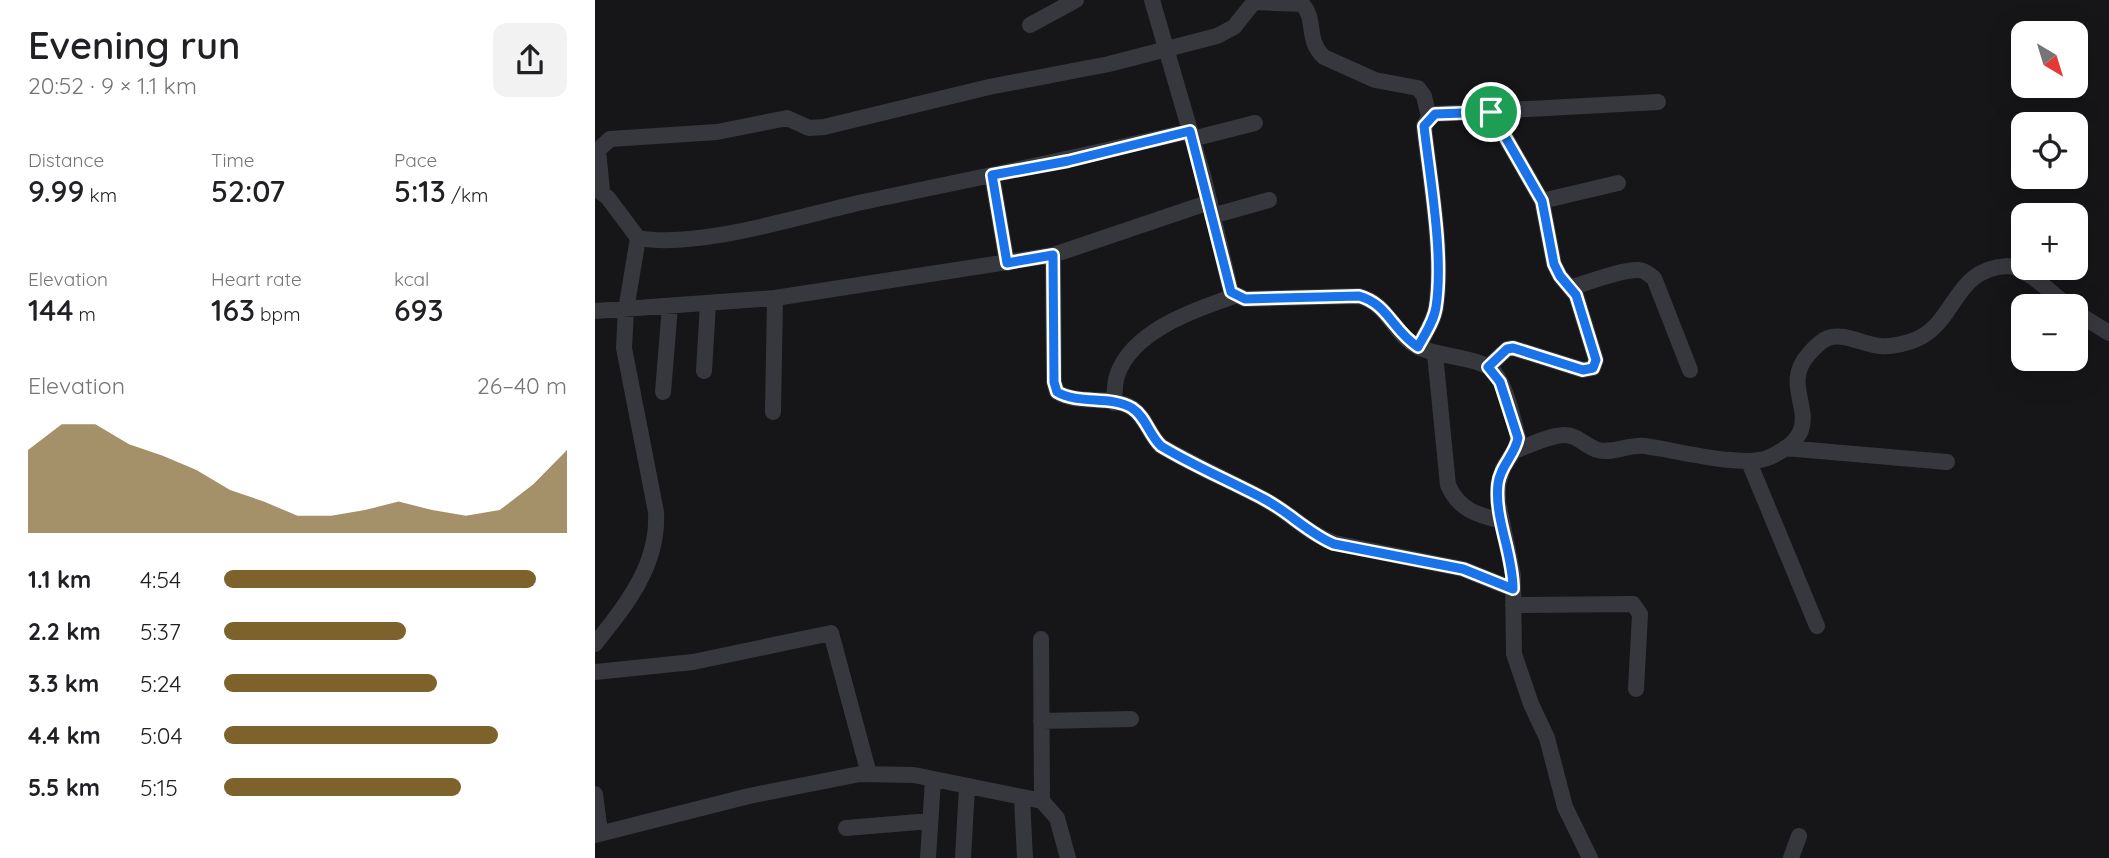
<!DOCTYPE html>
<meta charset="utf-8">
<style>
:root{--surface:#fff;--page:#f2f2f2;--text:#202124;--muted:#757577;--accent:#7e622b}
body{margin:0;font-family:Quicksand,sans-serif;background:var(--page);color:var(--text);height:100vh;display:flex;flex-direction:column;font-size:26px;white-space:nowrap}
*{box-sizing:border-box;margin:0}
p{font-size:23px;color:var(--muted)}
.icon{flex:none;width:38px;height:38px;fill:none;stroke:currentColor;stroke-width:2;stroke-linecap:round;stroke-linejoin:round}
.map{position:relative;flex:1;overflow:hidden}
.panel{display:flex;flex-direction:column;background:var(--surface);width:595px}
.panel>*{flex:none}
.needle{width:46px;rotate:142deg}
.tools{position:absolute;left:1416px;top:21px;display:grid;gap:14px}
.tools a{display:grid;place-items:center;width:77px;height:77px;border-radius:14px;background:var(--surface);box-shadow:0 7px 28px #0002;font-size:35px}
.pin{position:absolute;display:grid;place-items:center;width:60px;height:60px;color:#fff;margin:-30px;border:4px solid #fff;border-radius:50%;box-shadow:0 2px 7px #0007}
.round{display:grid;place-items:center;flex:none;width:74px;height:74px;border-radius:14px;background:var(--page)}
.headline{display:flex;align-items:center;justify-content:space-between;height:119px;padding:0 28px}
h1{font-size:38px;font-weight:600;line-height:52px}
.stats{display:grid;grid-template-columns:repeat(3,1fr);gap:10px;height:119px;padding:7px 28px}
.stats div{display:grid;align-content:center}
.stats b{font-size:30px;font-weight:600}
.stats small{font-size:19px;font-weight:400}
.stats p{font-size:19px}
.chart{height:196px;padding:14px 28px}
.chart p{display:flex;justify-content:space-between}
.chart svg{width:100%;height:126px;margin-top:7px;fill:var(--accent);opacity:.7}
ul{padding:0 28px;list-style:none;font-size:23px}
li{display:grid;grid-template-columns:112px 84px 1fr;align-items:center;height:52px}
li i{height:18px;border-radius:9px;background:var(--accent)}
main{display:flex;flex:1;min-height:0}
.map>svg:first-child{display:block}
</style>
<main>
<section class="panel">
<div class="headline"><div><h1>Evening run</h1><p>20:52 · 9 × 1.1 km</p></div><a class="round"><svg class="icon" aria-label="share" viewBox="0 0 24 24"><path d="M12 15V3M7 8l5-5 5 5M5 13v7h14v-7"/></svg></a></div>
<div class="stats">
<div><p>Distance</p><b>9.99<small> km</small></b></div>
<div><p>Time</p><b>52:07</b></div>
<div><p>Pace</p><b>5:13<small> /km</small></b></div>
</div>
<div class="stats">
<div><p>Elevation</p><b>144<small> m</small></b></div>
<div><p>Heart rate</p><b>163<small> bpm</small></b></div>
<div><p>kcal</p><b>693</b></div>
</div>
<div class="chart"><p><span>Elevation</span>26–40 m</p>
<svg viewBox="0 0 160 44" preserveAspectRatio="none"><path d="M0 44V15L10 6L20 6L30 13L40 17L50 22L60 29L70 33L80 38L90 38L100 36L110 33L120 36L130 38L140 36L150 27L160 15V44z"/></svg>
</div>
<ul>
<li><b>1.1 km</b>4:54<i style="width:91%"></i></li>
<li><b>2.2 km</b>5:37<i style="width:53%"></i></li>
<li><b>3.3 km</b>5:24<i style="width:62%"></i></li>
<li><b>4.4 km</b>5:04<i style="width:80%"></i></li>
<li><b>5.5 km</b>5:15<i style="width:69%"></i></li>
</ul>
</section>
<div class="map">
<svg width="1514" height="858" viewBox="0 0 1514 858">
<rect width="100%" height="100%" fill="#161618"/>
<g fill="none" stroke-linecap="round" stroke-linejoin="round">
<!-- minor -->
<path stroke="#37383d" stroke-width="16" d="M557 0 609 179 636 292 650 299 764 296C794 304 797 333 823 347 843 357 887 357 899 372 912 388 918 418 923 438L922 446 908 468 903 485V502L918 575 919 654 936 704 952 738 970 807 995 858
M435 25 481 0
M597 139 660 123
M397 175 412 263
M0 187 13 198 43 238C104 249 205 216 268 202 377 179 486 157 595 131
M7 191 3 150 15 139 122 132 192 118 214 128 229 127 394 87 514 64 622 36 639 27 659 2 707 4C722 19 710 40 729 57L780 80 823 88 829 96 834 117
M947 201 1023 183
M617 216 674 200
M458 255 459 382 462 392C484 406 516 394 537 408 551 417 554 435 566 446 600 466 635 481 669 499 694 512 712 533 739 543L868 569 918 589
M977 287C995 282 1027 269 1044 270 1050 270 1054 275 1059 278L1095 370
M0 311 180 298 458 255 615 202
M1480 312 1514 333
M823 347C830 334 839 321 841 307 849 255 835 180 829 126L834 117 840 114 1063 102
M840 354 853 485C864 510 882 515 907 521
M893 367 912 349 918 348 988 370 998 368 1001 360 981 295 965 276 959 264 947 201 896 112
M109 371 113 303
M68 392 75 306
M519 403C520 395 519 384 522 376 536 331 601 309 640 296
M178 412 180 298
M1190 448 1352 462
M919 451C934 446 954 435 970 435 983 435 991 447 1003 450 1018 454 1034 444 1050 446 1080 450 1150 469 1175 457 1242 426 1180 392 1213 355 1218 349 1225 341 1233 338 1249 332 1269 345 1285 346 1297 347 1315 343 1326 337 1362 317 1360 269 1412 266 1430 266 1459 295 1473 306
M1154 462 1222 626
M918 605 1038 604 1045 614 1041 689
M446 639 447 801
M0 644C31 605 64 565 61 512L29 348 31 310 43 238
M0 672 98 662 236 633 274 774
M446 721 536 719
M0 794 5 832
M427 798 430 858
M251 828 335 821
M0 835 154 796 265 774 319 775 447 801 462 818 473 858
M333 858 338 780
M368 858 372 787
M1196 858 1204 836"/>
</g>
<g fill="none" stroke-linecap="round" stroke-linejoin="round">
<defs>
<path id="route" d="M896 112 947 201 959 264 965 276 981 295 1001 360 998 368 988 370 918 348 912 349 893 367 905 382 923 438C920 455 905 466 903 484 899 518 918 553 918 589L868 569 739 544C713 533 694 512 669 499 635 481 599 466 566 446 554 435 551 417 537 408 515 395 484 405 462 392L459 382 458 255 412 263 397 175 473 161 595 131 636 292 650 299 764 296C793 304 797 330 823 347 830 334 839 321 841 307 849 255 835 179 829 126L840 114Z"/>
</defs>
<!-- route casing -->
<use href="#route" stroke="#fff" stroke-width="14"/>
<!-- route -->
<use href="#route" stroke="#1a73e8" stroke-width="9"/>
</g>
</svg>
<div class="tools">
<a><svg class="needle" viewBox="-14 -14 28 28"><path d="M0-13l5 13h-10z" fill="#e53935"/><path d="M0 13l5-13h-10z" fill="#757577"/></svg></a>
<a><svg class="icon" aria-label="locate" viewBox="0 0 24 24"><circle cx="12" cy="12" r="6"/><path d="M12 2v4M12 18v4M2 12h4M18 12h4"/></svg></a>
<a>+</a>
<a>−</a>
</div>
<div class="pin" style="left:896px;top:112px;background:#1e9e55"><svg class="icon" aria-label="arrive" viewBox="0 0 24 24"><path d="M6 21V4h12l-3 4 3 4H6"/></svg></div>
</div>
</main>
